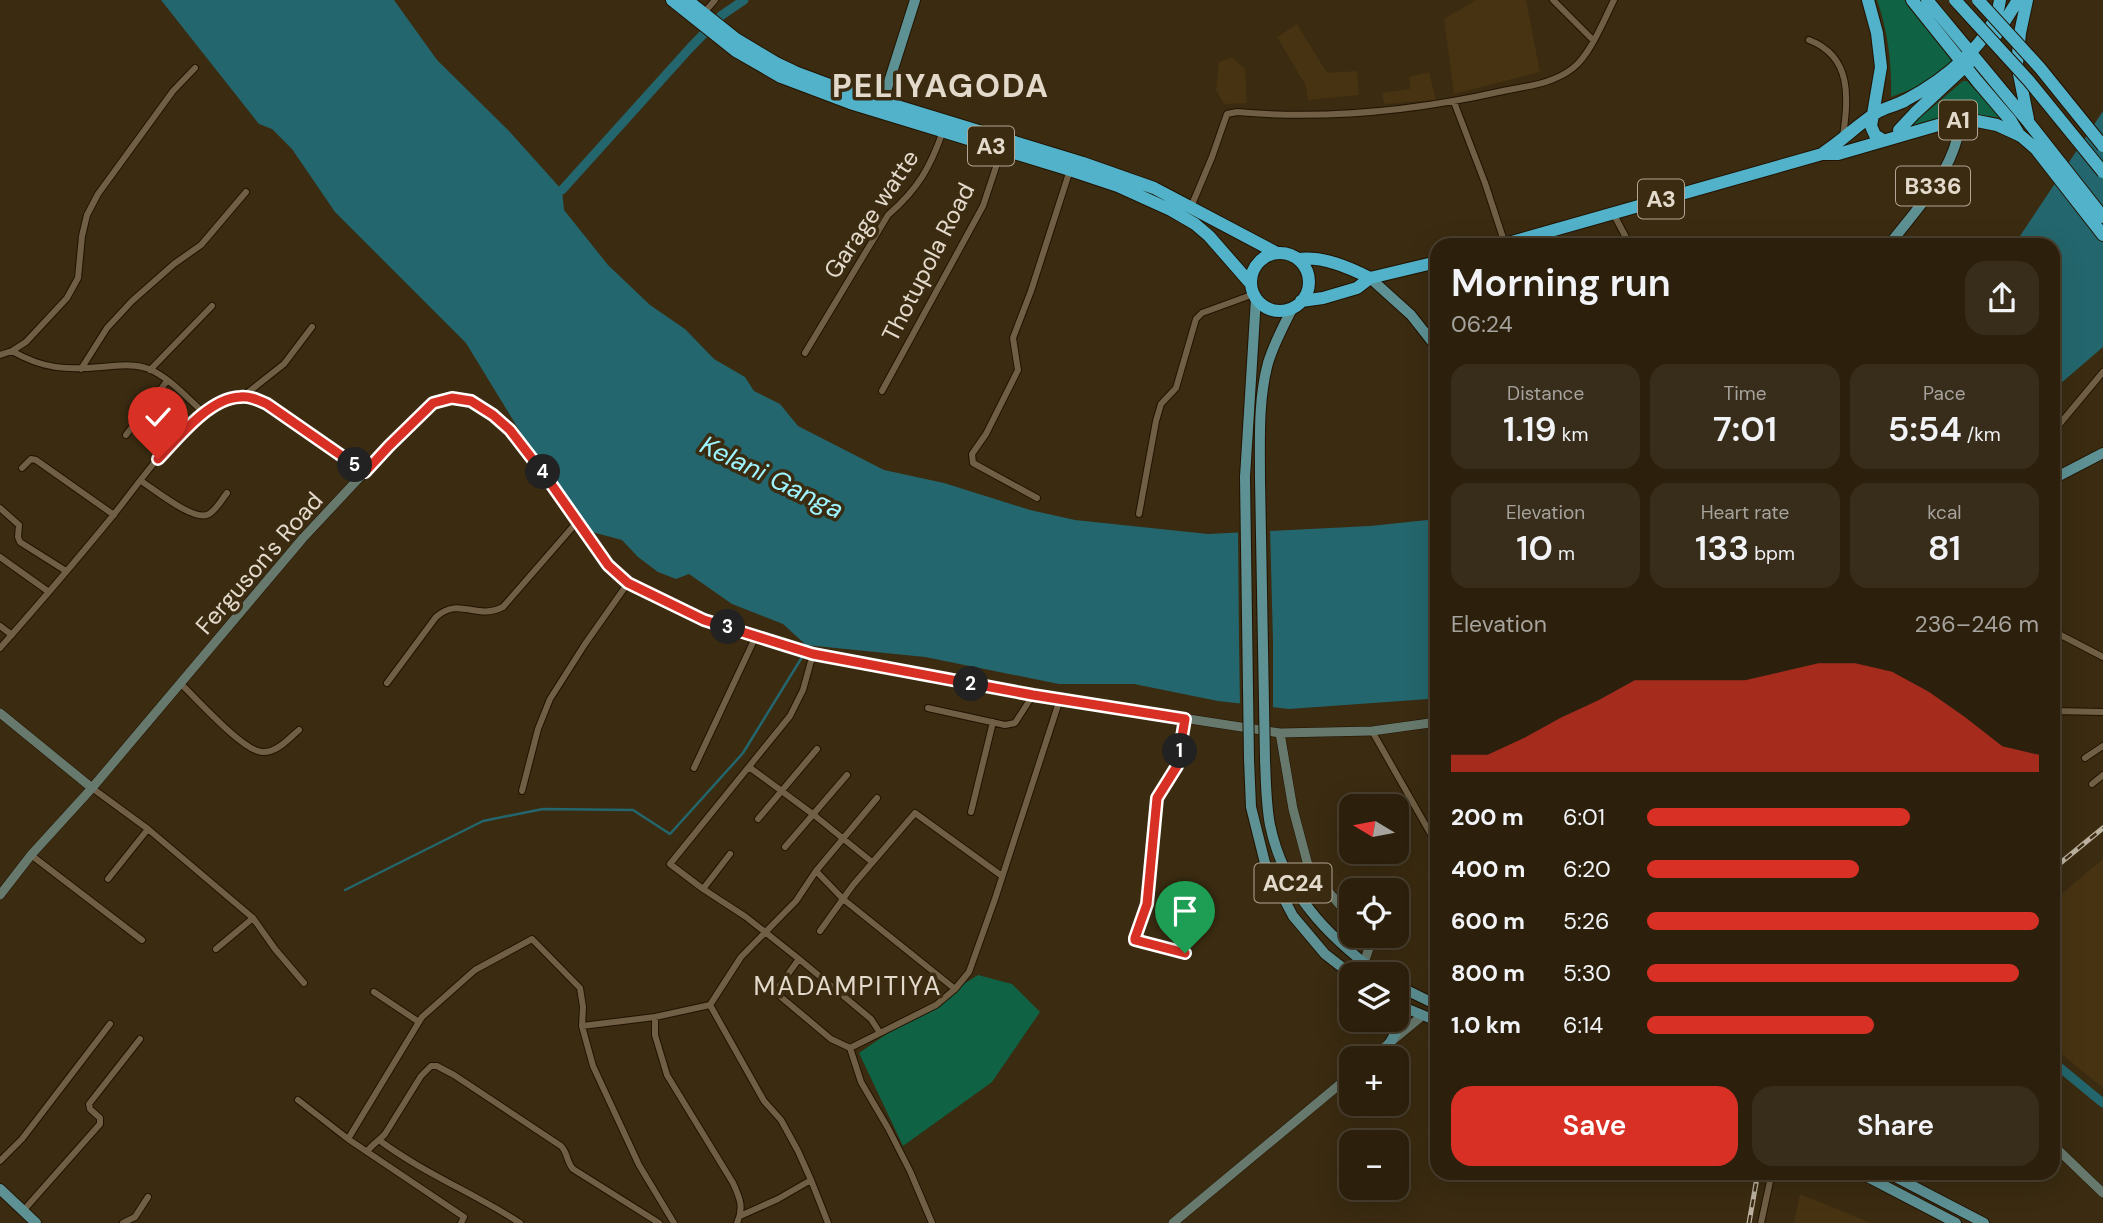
<!DOCTYPE html>
<meta charset="utf-8">
<style>
:root{--surface:#2c200d;--page:#382d1b;--text:#f1f3f6;--muted:#a6a39d;--line:#483e2e;--accent:#d93025}
body{margin:0;font-family:"DM Sans",sans-serif;background:var(--page);color:var(--text);height:100vh;display:flex;flex-direction:column;font-size:26px;white-space:nowrap}
*{box-sizing:border-box;margin:0}
p{font-size:23px;color:var(--muted)}
.icon{flex:none;width:38px;height:38px;fill:none;stroke:currentColor;stroke-width:2;stroke-linecap:round;stroke-linejoin:round}
.map{position:relative;flex:1;overflow:hidden}
.sheet{position:absolute;left:1430px;top:238px;width:630px;height:942px;display:flex;flex-direction:column;background:var(--surface);border-radius:21px;box-shadow:0 7px 28px #0002,0 0 0 2px var(--line)}
.sheet>*{flex:none}
.needle{width:46px;rotate:280deg}
.controls{position:absolute;left:1339px;top:794px;display:grid;gap:14px}
.controls a{display:grid;place-items:center;width:70px;height:70px;border-radius:14px;background:var(--surface);box-shadow:0 7px 28px #0002,0 0 0 2px var(--line);font-size:35px}
.pin{position:absolute;display:grid;place-items:center;width:60px;height:60px;color:#fff;margin:-72px -30px;border-radius:50% 50% 50% 0;rotate:-45deg;box-shadow:0 0 7px #0007}
.pin .icon{rotate:45deg}
.km{position:absolute;width:35px;height:35px;margin:-18px;border-radius:50%;background:#222;color:#fff;font-size:19px;line-height:35px;text-align:center}
.round{display:grid;place-items:center;flex:none;width:74px;height:74px;border-radius:21px;background:var(--page)}
.headline{display:flex;align-items:center;justify-content:space-between;height:119px;padding:0 21px}
h1{font-size:38px;font-weight:600;line-height:52px}
.figures{display:grid;grid-template-columns:repeat(3,1fr);gap:10px;height:119px;padding:7px 21px}
.figures div{display:grid;align-content:center;border-radius:18px;background:var(--page);text-align:center}
.figures b{font-size:35px;font-weight:600}
.figures small{font-size:19px;font-weight:400}
.figures p{font-size:19px}
.chart{height:196px;padding:14px 21px}
.chart p{display:flex;justify-content:space-between}
.chart svg{width:100%;height:126px;margin-top:7px;fill:var(--accent);opacity:.7}
.button{display:flex;gap:14px;margin-top:auto;padding:14px 21px}
.button a{flex:1;height:80px;border-radius:21px;background:var(--accent);color:#fff;font-size:28px;font-weight:600;line-height:80px;text-align:center}
.button a+a{background:var(--page);color:var(--text)}
ul{padding:0 21px;list-style:none;font-size:23px}
li{display:grid;grid-template-columns:112px 84px 1fr;align-items:center;height:52px}
li i{height:18px;border-radius:9px;background:var(--accent)}
.map>svg:first-child{display:block}
</style>
<div class="map">
<svg width="2103" height="1223" viewBox="0 0 2103 1223">
<rect width="100%" height="100%" fill="#3a2b11"/>
<!-- built -->
<path fill="#473312" d="M1476 0H1526L1540 72 1454 94 1444 19Z
M1297 24 1327 73 1357 71 1359 95 1308 100 1306 86 1277 37Z
M1232 57 1245 69 1247 103 1224 104 1216 90 1219 62Z
M1429 72 1436 100 1384 104 1382 93 1410 89 1409 77Z
M2103 859V1088L2053 1047V901Z
M1800 1194 1871 1223H1794Z"/>
<!-- green -->
<path fill="#0f6244" d="M1877 0H1906L1953 60 1920 86 1891 97C1892 64 1888 32 1877 0Z
M1963 81H1967L2001 118C1960 111 1946 116 1908 128Z
M978 975 1012 984 1040 1012 992 1082 903 1146 859 1053 911 1017Z"/>
<!-- water -->
<path fill="#24666d" d="M161 0H394L437 60 509 131 562 190 564 210 608 265 650 305 685 329 714 359 745 377 754 391 780 404 798 426 884 470 944 483 1030 510 1075 520 1208 534 1370 526 1437 519V696L1429 699 1289 709 1218 701 1134 684H1059L925 657 806 645 783 624 732 604 689 574 676 579 658 572 638 557 622 540 592 532 549 479 466 343 335 212 292 149 272 129 259 124Z
M2103 111V347L2053 390V245H2014Z"/>
<!-- pier -->
<path fill="#3a2b11" d="M1270 527 1273 642V711L1240 707 1239 638 1238 529Z"/>
<g fill="none" stroke-linecap="round" stroke-linejoin="round">
<!-- stream -->
<path stroke="#24666d" stroke-width="2.5" d="M345 890 483 821 543 809 633 810 670 834 743 753 804 654"/>
<!-- canal -->
<path stroke="#24666d" stroke-width="9" d="M562 190 690 48 722 15 744 0
M2053 1062 2103 1103"/>
<defs>
<path id="street" d="M1553 0 1593 40
M703 14 715 0
M1809 40C1853 57 1848 98 1843 137
M1454 102 1485 183 1505 244
M1191 207 1212 157 1227 114 1237 112C1327 120 1415 111 1503 91 1527 86 1553 84 1573 68 1590 55 1604 20 1614 0
M1613 213 1630 245
M12 351C43 369 66 370 101 367 117 366 134 363 149 369 170 378 187 398 204 413
M805 353 888 215C918 189 930 168 943 131
M0 355 12 351 26 342 67 298 78 278 82 236 87 215 98 194 173 91 195 68
M81 369 107 328 132 301 174 264 201 245 246 192
M150 370 212 306
M882 391 983 206 1002 149
M242 397 284 364 312 327
M2053 432 2103 372
M126 435 167 381
M22 468 31 459 36 460 114 515
M141 481C154 489 195 523 209 514 216 510 222 499 227 493
M1037 498 973 463 972 454 986 434 1018 370 1013 338 1031 291 1070 170
M0 508 19 525 18 537 20 542 66 571
M1139 514 1156 421 1161 404 1176 388 1196 319 1202 313 1254 294
M0 557 49 592
M0 626 12 635
M2053 631 2103 657
M0 648C38 605 75 562 111 518 143 479 182 416 231 399 244 394 255 399 267 404L365 472
M813 654 803 690 790 716 670 864 703 889 746 917 799 959 871 1019 880 1033
M387 683 436 617C460 596 476 621 503 607L577 522
M181 684C196 698 243 751 262 752 277 753 288 739 299 730
M928 708 1005 725 1015 723 1033 695
M2053 711 2103 712
M1185 718 1177 766 1157 798 1147 904 1135 938V940L1185 953
M1372 731 1437 845
M2085 758 2103 746
M749 767 814 815 872 862
M694 768 756 636
M2092 784 2103 775
M92 788 148 829 253 918 275 949 304 983
M522 791 538 729 550 699 585 644 628 583
M971 812 993 722
M758 819 817 749
M785 847 847 775
M31 855 142 940
M816 871 843 899 955 989
M108 879 148 829
M703 889 730 854
M820 931 853 885 915 813 1002 876
M216 949 253 918
M799 959 775 992 831 1039 850 1048
M374 992 419 1022
M710 1005 764 1101 781 1120 798 1151 811 1180 778 1199 740 1216
M655 1017V1035L667 1075 733 1183C740 1198 744 1208 737 1223
M582 1026 655 1017 710 1005 741 957 796 901 816 871 877 798
M298 1100 348 1139 464 1217 461 1223
M348 1139 422 1017 475 970 532 939 580 988 583 1007 582 1026 593 1066 639 1165 674 1223
M379 1140C423 1173 474 1193 520 1223
M367 1152C372 1144 379 1141 385 1134L421 1076 431 1066H437L454 1075 561 1146C568 1153 566 1161 573 1169L659 1223
M0 1161 22 1139 110 1024
M811 1180 828 1223
M23 1211 100 1124V1118L90 1109 89 1104 140 1039
M123 1223 135 1217 148 1197
M932 1223 910 1171 888 1128 861 1082 850 1048 936 1005 955 989 969 972 995 899 1060 699
M1761 1223 1772 1172"/>
<path id="secondary" d="M0 713 92 788
M1280 733 1293 809 1309 869 1351 918
M0 895 31 855 92 788 303 538 389 446 433 403 451 398 471 401 493 415 510 430 547 478 596 549 608 565 628 583 704 620 813 654 1033 695 1280 733 1372 731 1437 722
M1364 963 1371 942 1366 936
M1370 1059 1422 1016
M2053 1145 2103 1193
M1173 1223 1351 1075"/>
<path id="primary" d="M881 107 915 0
M1889 245C1911 216 1940 186 1953 151 1957 141 1959 130 1962 120
M1370 278 1411 315 1437 348
M1245 477 1256 298
M1260 479C1260 440 1258 400 1268 363 1274 343 1284 325 1293 307
M2053 479 2103 453
M1249 759 1251 807 1265 863 1293 916 1325 954 1352 975
M1265 760C1266 782 1266 804 1270 825 1284 892 1327 936 1380 975
M1396 985 1437 1005
M1396 1004 1437 1021
M1389 1044C1397 1032 1402 1021 1396 1007
M1858 1172 1956 1223
M1886 1172 1984 1223
M0 1189 36 1223"/>
<path id="highway" d="M672 0 736 51 781 77 850 103 1070 170 1118 186 1171 210 1195 224 1209 236 1251 284
M687 0 736 39 776 63 795 72 838 88 1083 163 1154 188 1277 253
M1868 0 1877 33 1881 67 1871 126 1875 135 1883 140
M1912 0 1977 81 2011 121 2020 136
M1927 0 2029 123 2103 217
M2027 0 2020 33 2017 64 2028 119
M1996 35 2018 0
M1899 130 1915 113 1974 58
M1823 153C1842 141 1857 125 1876 113 1885 107 1896 106 1906 100 1941 82 1995 41 2000 0
M1501 245 1822 154H1838L1952 121 1972 120 1997 125 2021 136 2036 149 2103 235
M1251 282a29 29 0 1 1 58 0a29 29 0 1 1-58 0Z
M1298 259C1323 256 1348 267 1370 278
M1301 301 1323 298 1357 288 1370 278 1437 262"/>
</defs>
<!-- street casing -->
<use href="#street" stroke="#211300" stroke-width="8"/>
<!-- secondary casing -->
<use href="#secondary" stroke="#211300" stroke-width="10"/>
<!-- primary casing -->
<use href="#primary" stroke="#211300" stroke-width="12"/>
<!-- highway casing -->
<use href="#highway" stroke="#211300" stroke-width="14"/>
<!-- street -->
<use href="#street" stroke="#705f44" stroke-width="6"/>
<!-- secondary -->
<use href="#secondary" stroke="#67786c" stroke-width="9"/>
<!-- primary -->
<use href="#primary" stroke="#5d9194" stroke-width="10"/>
<!-- highway -->
<use href="#highway" stroke="#51b2ca" stroke-width="12"/>
<defs>
<path id="rail" d="M2053 869 2103 828
M1749 1223 1758 1172"/>
</defs>
<!-- rail casing -->
<use href="#rail" stroke="#bcb19f" stroke-width="5"/>
<!-- rail -->
<use href="#rail" stroke="#3a2b11" stroke-width="2.5" stroke-dasharray="8" stroke-linecap="butt"/>
<defs>
<path id="primary-bridge" d="M1245 477 1249 759
M1260 479 1265 760"/>
<path id="highway-bridge" d="M1955 0 2029 81 2103 172
M1978 0 2040 68 2103 146"/>
</defs>
<!-- primary-bridge casing -->
<use href="#primary-bridge" stroke="#211300" stroke-width="12" stroke-linecap="butt"/>
<!-- highway-bridge casing -->
<use href="#highway-bridge" stroke="#211300" stroke-width="14" stroke-linecap="butt"/>
<!-- primary-bridge -->
<use href="#primary-bridge" stroke="#5d9194" stroke-width="10"/>
<!-- highway-bridge -->
<use href="#highway-bridge" stroke="#51b2ca" stroke-width="12"/>
</g>
<g fill="none" stroke-linecap="round" stroke-linejoin="round">
<defs>
<path id="route" d="M158 459C178 438 209 398 240 397 250 396 258 400 267 404L365 472 389 446 433 403 452 398 471 401 493 415 510 430 547 478 608 565 628 583 704 620 813 654 1033 695 1185 719 1177 766 1157 798 1147 904 1135 938V940L1185 953"/>
</defs>
<!-- route casing -->
<use href="#route" stroke="#fff" stroke-width="14"/>
<!-- route -->
<use href="#route" stroke="#d93025" stroke-width="9"/>
</g>
<g text-anchor="middle" dominant-baseline="central" stroke-width="7" stroke-linejoin="round" paint-order="stroke">
<!-- shield labels -->
<g fill="#3a2b11" stroke="#b1a693" stroke-width="2">
<rect x="1939" y="100.5" width="38" height="39" rx="5"/>
<rect x="968" y="126.5" width="46" height="39" rx="5"/>
<rect x="1896" y="166.5" width="74" height="39" rx="5"/>
<rect x="1638" y="179.5" width="46" height="39" rx="5"/>
<rect x="1254.5" y="863.5" width="77" height="39" rx="5"/>
</g>
<g font-size="23" font-weight="bold" fill="#e4dacb">
<text x="1958" y="120">A1</text>
<text x="991" y="146">A3</text>
<text x="1933" y="186">B336</text>
<text x="1661" y="199">A3</text>
<text x="1293" y="883">AC24</text>
</g>
<!-- street labels -->
<g font-size="24" fill="#e4dacb" stroke="#3a2b11">
<text transform="translate(871 214) rotate(-56)">Garage watte</text>
<text transform="translate(928 262) rotate(-63)">Thotupola Road</text>
<text transform="translate(259 563) rotate(-49)">Ferguson's Road</text>
</g>
<!-- water labels -->
<g font-size="26" font-style="italic" fill="#9ef5ff" stroke="#3a2b11">
<text transform="translate(772 477) rotate(26)">Kelani Ganga</text>
</g>
<!-- neighbourhood labels -->
<g font-size="26" letter-spacing="2" fill="#e4dacb" stroke="#3a2b11">
<text x="848" y="986">MADAMPITIYA</text>
</g>
<!-- district labels -->
<g font-size="32" font-weight="bold" letter-spacing="2" fill="#e4dacb" stroke="#3a2b11">
<text x="941" y="86">PELIYAGODA</text>
</g>
</g>
</svg>
<div class="controls">
<a><svg class="needle" viewBox="-14 -14 28 28"><path d="M0-13l5 13h-10z" fill="#e53935"/><path d="M0 13l5-13h-10z" fill="#a6a39d"/></svg></a>
<a><svg class="icon" aria-label="locate" viewBox="0 0 24 24"><circle cx="12" cy="12" r="6"/><path d="M12 2v4M12 18v4M2 12h4M18 12h4"/></svg></a>
<a><svg class="icon" aria-label="layers" viewBox="0 0 24 24"><path d="M12 4l9 5-9 5-9-5zM3 14l9 5 9-5"/></svg></a>
<a>+</a>
<a>−</a>
</div>
<div class="pin" style="left:1185px;top:953px;background:#1e9e55"><svg class="icon" aria-label="arrive" viewBox="0 0 24 24"><path d="M6 21V4h12l-3 4 3 4H6"/></svg></div>
<div class="pin" style="left:158px;top:459px;background:#d93025"><svg class="icon" aria-label="check" viewBox="0 0 24 24"><path d="M5 12l5 5 9-10"/></svg></div>
<b class="km" style="left:1180px;top:751px">1</b>
<b class="km" style="left:971px;top:684px">2</b>
<b class="km" style="left:728px;top:627px">3</b>
<b class="km" style="left:543px;top:472px">4</b>
<b class="km" style="left:355px;top:465px">5</b>
<section class="sheet">
<div class="headline"><div><h1>Morning run</h1><p>06:24</p></div><a class="round"><svg class="icon" aria-label="share" viewBox="0 0 24 24"><path d="M12 15V3M7 8l5-5 5 5M5 13v7h14v-7"/></svg></a></div>
<div class="figures">
<div><p>Distance</p><b>1.19<small> km</small></b></div>
<div><p>Time</p><b>7:01</b></div>
<div><p>Pace</p><b>5:54<small> /km</small></b></div>
</div>
<div class="figures">
<div><p>Elevation</p><b>10<small> m</small></b></div>
<div><p>Heart rate</p><b>133<small> bpm</small></b></div>
<div><p>kcal</p><b>81</b></div>
</div>
<div class="chart"><p><span>Elevation</span>236–246 m</p>
<svg viewBox="0 0 160 44" preserveAspectRatio="none"><path d="M0 44V38L10 38L20 32L30 25L40 19L50 12L60 12L70 12L80 12L90 9L100 6L110 6L120 9L130 16L140 25L150 35L160 38V44z"/></svg>
</div>
<ul>
<li><b>200 m</b>6:01<i style="width:67%"></i></li>
<li><b>400 m</b>6:20<i style="width:54%"></i></li>
<li><b>600 m</b>5:26<i style="width:100%"></i></li>
<li><b>800 m</b>5:30<i style="width:95%"></i></li>
<li><b>1.0 km</b>6:14<i style="width:58%"></i></li>
</ul>
<div class="button"><a>Save</a><a>Share</a></div>
</section>
</div>
